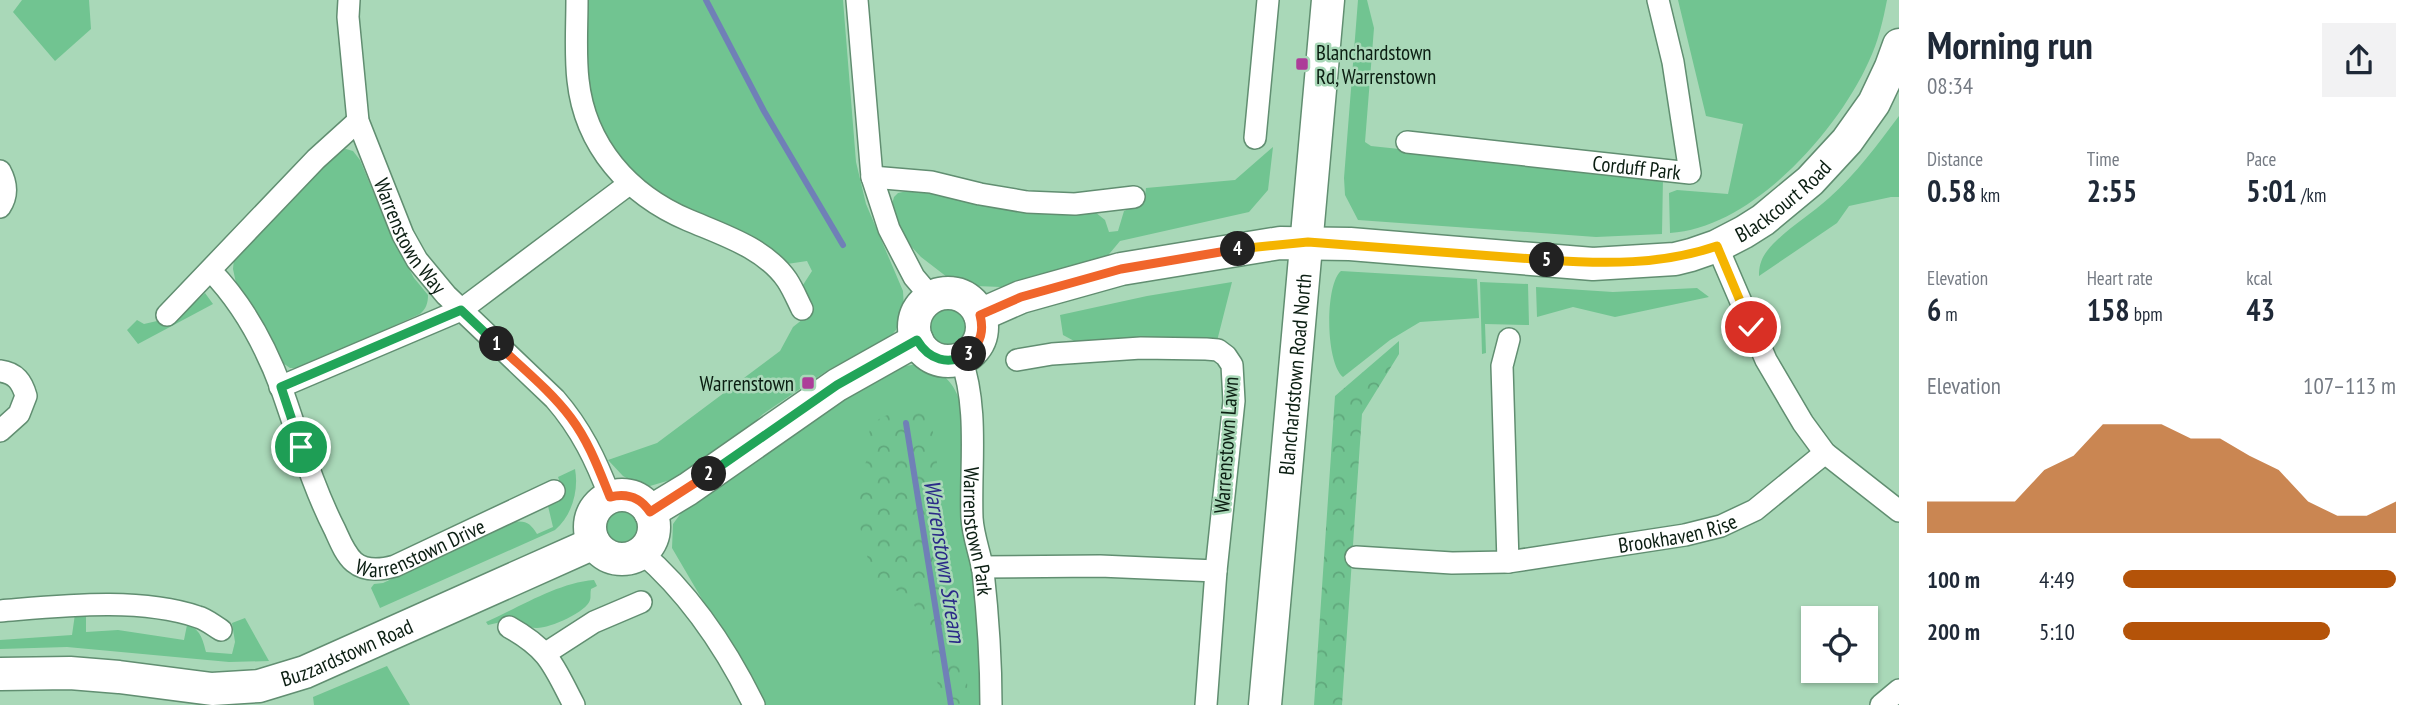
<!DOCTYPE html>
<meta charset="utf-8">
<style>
:root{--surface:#fff;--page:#f2f2f3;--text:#1f2937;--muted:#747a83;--accent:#b45309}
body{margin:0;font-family:"PT Sans Narrow",sans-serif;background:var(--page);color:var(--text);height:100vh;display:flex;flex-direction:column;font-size:26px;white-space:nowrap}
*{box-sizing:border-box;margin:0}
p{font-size:23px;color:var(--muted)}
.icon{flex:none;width:38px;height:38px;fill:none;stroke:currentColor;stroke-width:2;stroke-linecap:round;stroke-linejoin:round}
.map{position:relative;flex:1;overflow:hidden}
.sheet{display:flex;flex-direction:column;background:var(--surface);width:525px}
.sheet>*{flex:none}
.buttons{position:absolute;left:1801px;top:606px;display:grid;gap:14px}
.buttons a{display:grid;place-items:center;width:77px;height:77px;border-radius:0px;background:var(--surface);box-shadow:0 2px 5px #0004;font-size:35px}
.pin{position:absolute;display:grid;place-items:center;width:60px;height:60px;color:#fff;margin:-30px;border:4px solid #fff;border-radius:50%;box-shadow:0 2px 7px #0007}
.km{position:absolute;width:35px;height:35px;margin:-18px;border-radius:50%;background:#222;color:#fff;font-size:19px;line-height:35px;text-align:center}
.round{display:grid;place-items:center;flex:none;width:74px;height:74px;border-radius:0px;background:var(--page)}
.head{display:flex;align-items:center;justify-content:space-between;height:119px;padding:0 28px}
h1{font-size:38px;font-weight:700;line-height:52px}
.figures{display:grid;grid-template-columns:repeat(3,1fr);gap:10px;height:119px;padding:7px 28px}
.figures div{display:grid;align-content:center}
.figures b{font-size:30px;font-weight:700}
.figures small{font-size:19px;font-weight:400}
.figures p{font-size:19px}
.chart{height:196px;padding:14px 28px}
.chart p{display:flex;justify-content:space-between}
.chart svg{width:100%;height:126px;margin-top:7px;fill:var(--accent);opacity:.7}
ul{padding:0 28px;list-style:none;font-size:23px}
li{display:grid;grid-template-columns:112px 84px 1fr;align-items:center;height:52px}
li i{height:18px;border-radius:9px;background:var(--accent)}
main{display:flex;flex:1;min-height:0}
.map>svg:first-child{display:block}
</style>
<main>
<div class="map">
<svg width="1899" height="705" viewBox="0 0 1899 705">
<defs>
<pattern id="forest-crowns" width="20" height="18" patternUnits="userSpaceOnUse" patternTransform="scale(1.75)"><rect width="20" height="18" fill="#71c491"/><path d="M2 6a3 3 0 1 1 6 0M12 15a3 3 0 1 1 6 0" fill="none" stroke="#60a87c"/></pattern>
</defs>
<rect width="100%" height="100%" fill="#a9d8b8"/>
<!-- green -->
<path fill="#71c491" d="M22 0H89L91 29 55 61 13 12Z
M586 0H843L856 162 866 204 903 291 904 308 896 330 889 338 828 370 763 414 731 444 677 478 650 486 639 485 623 476 608 460 657 443 780 351 793 327 813 311 801 288 812 271 807 261 787 264 687 212 637 178 601 131 586 80Z
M1358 0H1367L1374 28 1365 142 1371 146 1663 177 1662 234 1596 237 1358 220 1345 195 1344 178Z
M1678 0H1887C1883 21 1878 42 1869 61 1837 132 1752 228 1670 233L1669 193 1677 190 1728 194 1743 124 1706 116Z
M1899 116V197H1891L1849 206 1837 223 1759 276C1759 266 1761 259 1767 251 1784 230 1809 216 1829 198 1856 174 1878 144 1899 116Z
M1273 147 1268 190 1249 212 1120 241 1105 259 1001 287 976 286 947 277 921 257 908 243 900 230 891 208 894 197 898 193 917 189 1004 209 1057 213 1095 212 1105 220 1109 232 1118 231 1124 211 1144 203 1146 188 1235 180Z
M346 149 353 151 360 160 391 235 414 278 428 295C428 303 426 309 420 314L301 368H290L280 361 236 283 233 269 234 259 339 150Z
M1341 271 1477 279 1479 318 1420 322 1390 340 1343 377C1325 362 1325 284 1341 271Z
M1232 282 1217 341 1144 339 1076 342 1063 335 1060 315 1147 296Z
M1480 282 1528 284 1529 325 1485 324 1486 353 1482 354Z
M1536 287 1613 292 1697 288 1709 297 1615 317 1573 307 1537 317Z
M205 293 213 304 138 344 127 330 137 320 144 324 157 321 171 324Z
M925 326a22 22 0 1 1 44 0a22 22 0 1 1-44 0Z
M918 364C942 370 955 382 961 406L970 557 982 627 984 705H764L672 548 673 524 684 509 845 396 899 367Z
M575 469C579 490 572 516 555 530L380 608 371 588 374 584 383 583 514 522C526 520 531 524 537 534L553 527 548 506 564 493 558 477Z
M601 527a21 21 0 1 1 42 0a21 21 0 1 1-42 0Z
M594 580 597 586 591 589C590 593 591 597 590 600 587 612 548 629 536 628 528 628 521 624 515 619L488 625 486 622C520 607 557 583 594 580Z
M86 613V632L118 630 184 640 187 625C200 628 203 640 206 652L232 654 235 642 232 623 245 618 269 661 229 662 67 647 0 649V640L72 635 75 614Z
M387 666 410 705H314L313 697Z"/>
<!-- forest -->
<path fill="url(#forest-crowns)" d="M1399 341V354L1362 414 1342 705H1314L1335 396Z
M913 410 923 412 932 426 970 705H940C936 662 930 631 908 594L874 584 856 511 855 492 867 459 870 426C884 414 895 411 913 410Z"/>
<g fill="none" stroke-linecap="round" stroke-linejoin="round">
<!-- stream -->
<path stroke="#7080b7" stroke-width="6" d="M706 0 764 111 843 245
M906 423 951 705"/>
<defs>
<g id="street">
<path id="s1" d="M349 0 348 17 358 121 403 235 417 260 446 295 555 399C581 429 596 460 610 497"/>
<path d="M577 0C577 27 575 54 578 80 585 146 629 195 688 220 723 235 765 248 787 280 793 289 797 299 802 309"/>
<path d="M857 0 872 177 889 229 914 277 931 297"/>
<path d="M1255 138 1268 0"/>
<path id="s2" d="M1407 142 1690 173 1673 62 1658 0"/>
<path d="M0 171C7 184 8 195 0 207"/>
<path d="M872 177 931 182 980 194 1027 202 1075 204 1134 197"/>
<path d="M1717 246 1766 360 1803 423 1825 453 1899 511"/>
<path id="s3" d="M211 271C243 304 266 347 282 390 299 438 312 485 335 530 340 541 345 554 354 562 366 572 381 570 395 566L554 491"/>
<path d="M167 315 316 159 358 121"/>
<path id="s4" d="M961 358C979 409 970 466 972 518 973 536 980 553 983 571 988 616 991 660 991 705"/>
<path d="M1017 360 1052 354 1141 348 1206 349 1218 350 1226 356 1232 365 1234 401 1216 571 1206 705"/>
<path d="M0 371C16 373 22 382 26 396L19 414 0 431"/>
<path d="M280 387 461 310 629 184"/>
<path d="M641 552C690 594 726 648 754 705"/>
<path id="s5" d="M1356 557 1452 563 1508 562 1685 535 1721 526 1755 510 1825 453"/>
<path d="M1508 562 1502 366 1509 339"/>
<path d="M982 567 1100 566 1216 571"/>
<path d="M0 611C62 606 139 597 198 617 206 619 214 626 221 630"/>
<path d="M509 627C550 650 553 665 574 705"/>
<path d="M546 653 594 622 641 602"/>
<path d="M1881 705 1899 690"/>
</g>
<g id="secondary">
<circle cx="948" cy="327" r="34"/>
<path id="s6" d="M980 315 1021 297 1121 269 1280 243 1350 244 1593 264 1675 259 1691 255 1717 246 1744 232 1763 220 1810 181 1847 141 1874 103 1891 67 1899 45"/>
<circle cx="622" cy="527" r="32"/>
<path d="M650 512 688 489 837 385 917 340"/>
<path id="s7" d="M0 674 70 673 119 677 212 689 259 686 305 672 594 543"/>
<path id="s8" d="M1265 705 1328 0"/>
</g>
</defs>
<!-- street casing -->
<use href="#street" stroke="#618e71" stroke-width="24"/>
<!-- secondary casing -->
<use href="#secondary" stroke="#618e71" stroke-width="35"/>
<!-- street -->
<use href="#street" stroke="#fff" stroke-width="21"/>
<!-- secondary -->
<use href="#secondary" stroke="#fff" stroke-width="32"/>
</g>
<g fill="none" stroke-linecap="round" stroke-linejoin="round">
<defs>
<path id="split-1" d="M301 447 281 387 461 310 497 344"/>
<path id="split-2" d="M497 344C522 368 551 391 571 418 589 442 599 470 610 497 627 493 640 497 650 512L709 474"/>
<path id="split-3" d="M709 474 837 385 917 340C929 360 948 366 969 354"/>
<path id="split-4" d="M969 354C981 342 984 331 980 315L1021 297 1121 269 1238 249"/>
<path id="split-5" d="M1238 249 1308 242 1547 260"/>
<path id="split-6" d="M1547 260C1604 264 1662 265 1717 246L1751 327"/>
</defs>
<!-- split-1 casing -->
<use href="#split-1" stroke="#fff" stroke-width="14"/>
<!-- split-2 casing -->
<use href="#split-2" stroke="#fff" stroke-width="14"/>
<!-- split-3 casing -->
<use href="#split-3" stroke="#fff" stroke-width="14"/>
<!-- split-4 casing -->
<use href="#split-4" stroke="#fff" stroke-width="14"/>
<!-- split-5 casing -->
<use href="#split-5" stroke="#fff" stroke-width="14"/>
<!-- split-6 casing -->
<use href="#split-6" stroke="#fff" stroke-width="14"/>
<!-- split-1 -->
<use href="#split-1" stroke="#22a559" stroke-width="9"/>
<!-- split-2 -->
<use href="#split-2" stroke="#f0652b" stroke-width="9"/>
<!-- split-3 -->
<use href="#split-3" stroke="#22a559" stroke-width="9"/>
<!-- split-4 -->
<use href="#split-4" stroke="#f0652b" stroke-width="9"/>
<!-- split-5 -->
<use href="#split-5" stroke="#f5b400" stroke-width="9"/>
<!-- split-6 -->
<use href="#split-6" stroke="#f5b400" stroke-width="9"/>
</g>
<!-- markers -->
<g fill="#ad3d99" stroke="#a9d8b8" stroke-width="2.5">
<rect x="1295" y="57" width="14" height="14" rx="3.5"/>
<rect x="801" y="376" width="14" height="14" rx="3.5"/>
</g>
<g text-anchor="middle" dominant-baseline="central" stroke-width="5" stroke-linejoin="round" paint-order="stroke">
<!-- poi labels -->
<g font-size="21" fill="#0b1e12" stroke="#a9d8b8" text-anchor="start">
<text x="1316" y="52">Blanchardstown<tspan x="1316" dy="24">Rd, Warrenstown</tspan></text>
<text x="794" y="383" text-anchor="end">Warrenstown</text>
</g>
<!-- street labels -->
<g font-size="21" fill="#0b1e12" stroke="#a9d8b8">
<text stroke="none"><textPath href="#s2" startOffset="231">Corduff Park</textPath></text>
<text stroke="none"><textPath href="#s6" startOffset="830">Blackcourt Road</textPath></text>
<text stroke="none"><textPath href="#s1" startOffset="248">Warrenstown Way</textPath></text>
<text stroke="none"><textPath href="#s8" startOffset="332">Blanchardstown Road North</textPath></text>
<text transform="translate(1226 445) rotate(-86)">Warrenstown Lawn</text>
<text stroke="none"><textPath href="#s4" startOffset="175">Warrenstown Park</textPath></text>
<text stroke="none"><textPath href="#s5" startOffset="324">Brookhaven Rise</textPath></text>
<text stroke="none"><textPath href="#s3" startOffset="399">Warrenstown Drive</textPath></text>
<text stroke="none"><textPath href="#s7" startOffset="354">Buzzardstown Road</textPath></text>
</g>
<!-- water labels -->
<g font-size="23" font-style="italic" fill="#2b2a88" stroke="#a9d8b8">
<text transform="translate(945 561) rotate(81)">Warrenstown Stream</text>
</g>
</g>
</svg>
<div class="buttons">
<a><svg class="icon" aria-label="locate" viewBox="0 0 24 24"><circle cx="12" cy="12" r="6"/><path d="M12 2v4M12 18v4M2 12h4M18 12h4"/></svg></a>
</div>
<div class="pin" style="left:301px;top:447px;background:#1e9e55"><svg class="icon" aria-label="arrive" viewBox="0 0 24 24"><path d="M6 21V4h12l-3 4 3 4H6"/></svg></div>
<div class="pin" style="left:1751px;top:327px;background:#d93025"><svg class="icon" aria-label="check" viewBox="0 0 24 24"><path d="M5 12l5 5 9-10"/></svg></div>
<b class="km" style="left:497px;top:344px">1</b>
<b class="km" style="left:709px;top:474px">2</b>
<b class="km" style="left:969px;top:354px">3</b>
<b class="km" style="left:1238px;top:249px">4</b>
<b class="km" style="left:1547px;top:260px">5</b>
</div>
<section class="sheet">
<div class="head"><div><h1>Morning run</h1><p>08:34</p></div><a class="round"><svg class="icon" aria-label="share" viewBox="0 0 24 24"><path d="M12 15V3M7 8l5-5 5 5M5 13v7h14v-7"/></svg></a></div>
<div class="figures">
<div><p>Distance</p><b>0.58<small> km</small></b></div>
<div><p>Time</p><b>2:55</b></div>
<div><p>Pace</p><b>5:01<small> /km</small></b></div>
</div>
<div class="figures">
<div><p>Elevation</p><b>6<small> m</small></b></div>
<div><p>Heart rate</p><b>158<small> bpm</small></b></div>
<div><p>kcal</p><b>43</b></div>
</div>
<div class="chart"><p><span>Elevation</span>107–113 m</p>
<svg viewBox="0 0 160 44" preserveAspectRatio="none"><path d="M0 44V33L10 33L20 33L30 33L40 22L50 17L60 6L70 6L80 6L90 11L100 11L110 17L120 22L130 33L140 38L150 38L160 33V44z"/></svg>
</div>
<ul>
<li><b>100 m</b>4:49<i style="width:100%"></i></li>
<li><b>200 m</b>5:10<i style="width:76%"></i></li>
</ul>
</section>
</main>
